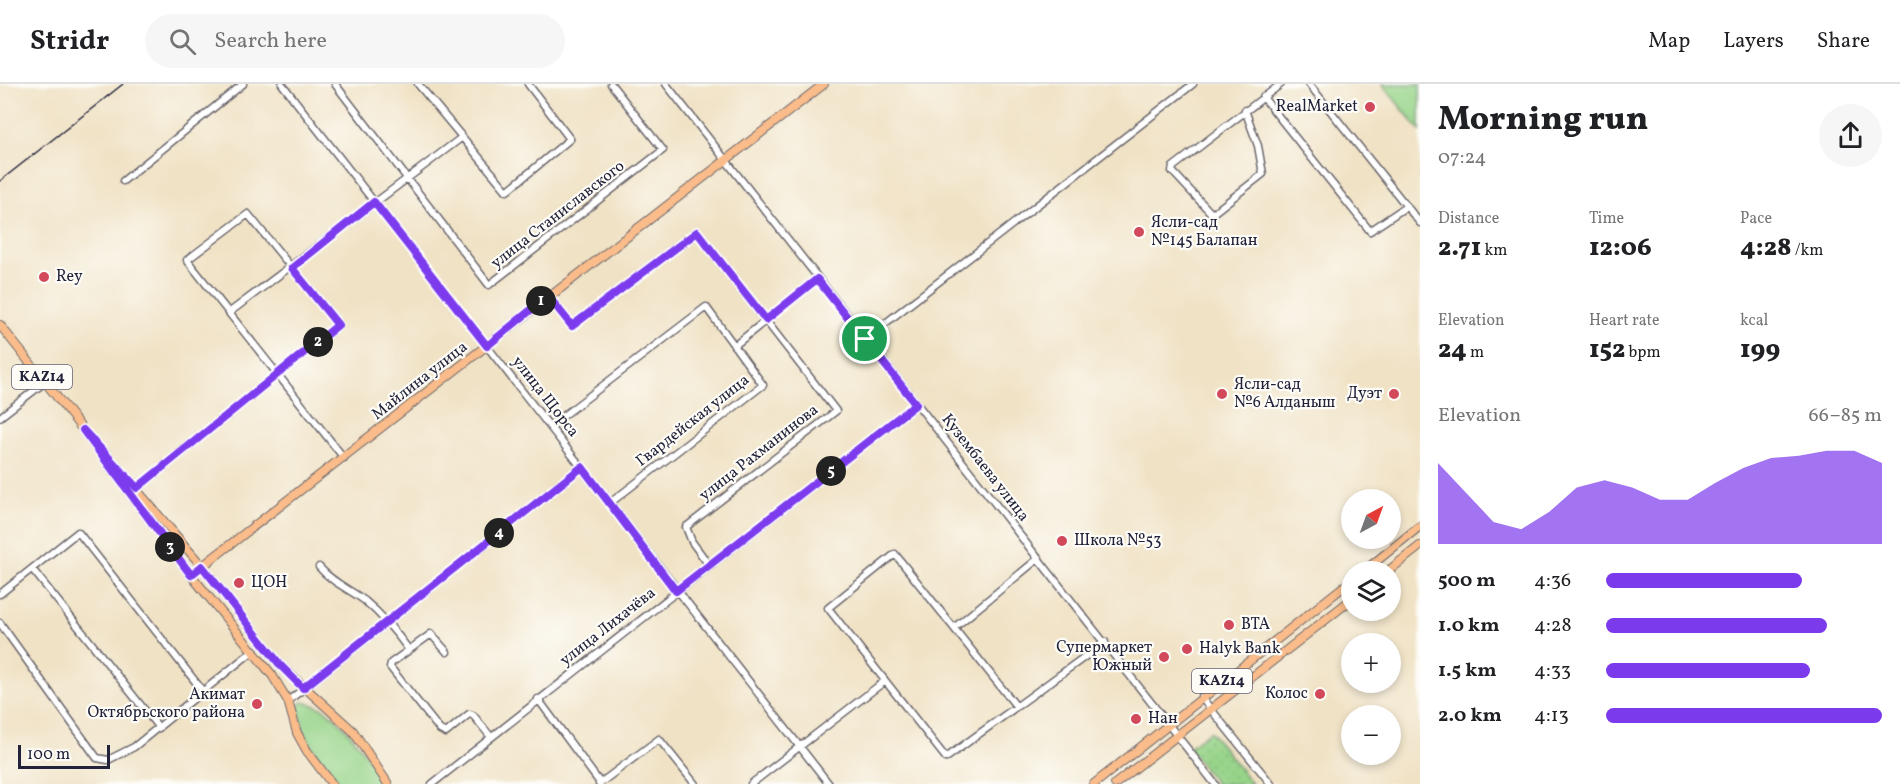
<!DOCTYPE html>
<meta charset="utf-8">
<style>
:root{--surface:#fff;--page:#f6f6f6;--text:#202124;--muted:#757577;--line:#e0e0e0;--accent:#7c3aed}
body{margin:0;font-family:Vollkorn,serif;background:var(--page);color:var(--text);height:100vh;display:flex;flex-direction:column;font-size:22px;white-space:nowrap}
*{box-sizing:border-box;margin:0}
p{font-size:20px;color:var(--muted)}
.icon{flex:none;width:33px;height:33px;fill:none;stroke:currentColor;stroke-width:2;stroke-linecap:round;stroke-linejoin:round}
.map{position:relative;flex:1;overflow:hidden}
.details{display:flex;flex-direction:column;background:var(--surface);width:480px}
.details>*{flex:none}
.needle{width:39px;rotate:41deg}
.tools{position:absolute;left:1341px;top:405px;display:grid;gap:12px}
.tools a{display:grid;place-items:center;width:60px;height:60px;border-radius:50%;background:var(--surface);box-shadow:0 3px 9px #0003;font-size:30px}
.scale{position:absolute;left:18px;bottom:15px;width:92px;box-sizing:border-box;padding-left:6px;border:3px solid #22223b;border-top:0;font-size:16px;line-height:21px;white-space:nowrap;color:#22223b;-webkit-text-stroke:4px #fdfcf7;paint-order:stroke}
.pin{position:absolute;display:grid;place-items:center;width:51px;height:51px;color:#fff;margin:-26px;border:3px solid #fff;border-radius:50%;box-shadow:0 2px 6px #0007}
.km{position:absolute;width:30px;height:30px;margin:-15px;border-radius:50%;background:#222;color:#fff;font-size:16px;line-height:30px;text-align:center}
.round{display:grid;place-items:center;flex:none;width:63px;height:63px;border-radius:32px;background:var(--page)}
.head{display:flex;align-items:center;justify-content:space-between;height:102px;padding:0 18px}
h1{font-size:33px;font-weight:800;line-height:45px}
.figures{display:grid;grid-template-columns:repeat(3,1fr);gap:9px;height:102px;padding:6px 18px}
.figures div{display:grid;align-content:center}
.figures b{font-size:26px;font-weight:800}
.figures small{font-size:16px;font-weight:400}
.figures p{font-size:16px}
.chart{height:168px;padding:12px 18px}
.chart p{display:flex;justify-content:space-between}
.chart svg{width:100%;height:108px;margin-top:6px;fill:var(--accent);opacity:.7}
ul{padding:0 18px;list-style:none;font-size:20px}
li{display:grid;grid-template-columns:96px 72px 1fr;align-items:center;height:45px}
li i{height:15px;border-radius:8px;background:var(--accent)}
header{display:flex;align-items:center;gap:36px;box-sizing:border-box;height:84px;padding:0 30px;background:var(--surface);border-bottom:2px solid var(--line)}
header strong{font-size:28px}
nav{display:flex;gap:33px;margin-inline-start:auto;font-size:21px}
.search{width:420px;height:54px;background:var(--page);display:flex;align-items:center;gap:15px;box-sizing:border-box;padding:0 21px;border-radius:33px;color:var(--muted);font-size:22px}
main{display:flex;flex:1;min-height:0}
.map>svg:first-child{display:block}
</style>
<header>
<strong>Stridr</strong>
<div class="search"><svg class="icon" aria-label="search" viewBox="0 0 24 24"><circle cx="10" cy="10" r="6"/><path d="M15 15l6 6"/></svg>Search here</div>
<nav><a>Map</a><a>Layers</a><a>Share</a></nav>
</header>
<main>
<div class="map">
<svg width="1420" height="700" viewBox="0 0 1420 700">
<defs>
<pattern id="grass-dots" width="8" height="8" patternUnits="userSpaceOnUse" patternTransform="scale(1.5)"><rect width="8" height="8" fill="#97d489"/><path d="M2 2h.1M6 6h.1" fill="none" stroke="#82b677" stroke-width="1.8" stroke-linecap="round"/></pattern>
</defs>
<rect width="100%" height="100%" fill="#fdfcf7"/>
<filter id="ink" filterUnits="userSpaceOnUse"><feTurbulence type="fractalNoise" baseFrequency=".0167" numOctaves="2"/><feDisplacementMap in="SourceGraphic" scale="12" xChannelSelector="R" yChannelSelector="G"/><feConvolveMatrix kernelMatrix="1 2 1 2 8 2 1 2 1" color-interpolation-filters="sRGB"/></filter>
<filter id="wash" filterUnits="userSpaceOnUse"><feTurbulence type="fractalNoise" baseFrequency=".008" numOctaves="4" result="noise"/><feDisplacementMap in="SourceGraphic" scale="24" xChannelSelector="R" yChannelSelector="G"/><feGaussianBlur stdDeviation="1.35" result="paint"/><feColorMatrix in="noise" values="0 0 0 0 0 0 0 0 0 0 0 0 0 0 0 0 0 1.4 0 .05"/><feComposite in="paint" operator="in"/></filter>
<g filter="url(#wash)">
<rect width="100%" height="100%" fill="#f0e2c5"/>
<!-- grass -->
<path fill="url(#grass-dots)" stroke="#5c7b62" stroke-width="1.5" d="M1210 647 1252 700H1216L1188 664Z"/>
<!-- park -->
<path fill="#97d489" stroke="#5c7b62" stroke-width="1.5" d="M1382 0H1420V47Z
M303 618C309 620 316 621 322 624 340 634 376 679 380 700H341C321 675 300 655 299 621Z"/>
</g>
<g filter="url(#ink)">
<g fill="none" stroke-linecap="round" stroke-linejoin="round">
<defs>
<path id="minor" d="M282 0 829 700
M335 0 489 201 663 66 611 0
M418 0 507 107 570 55 528 0
M666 0 1215 700
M1309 0 1420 139
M1263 13 1370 147 1407 122
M1245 26 1258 62 1263 90 1212 130 1172 87 1173 83 1281 0
M123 97 243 0
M548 212 572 242 697 148 836 327 686 443 692 458 709 481
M230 228 461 54
M865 255 1193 0
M734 262 817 195
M0 333 45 298
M550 342 706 223 763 301 610 419
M134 407 338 241 248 130 187 176C240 242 292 308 344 374
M319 483C334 500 348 504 365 517 382 531 396 548 409 566L391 579 390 583 440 646 446 649 469 630 473 631 491 653
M33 486 159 644
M0 510 78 448 202 606
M0 539 97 674 108 676 134 663 254 566
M955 543 1039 474
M409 566 431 550 447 568
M1201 613 1271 700
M538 615 600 699
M288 617 582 383
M1016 622 895 470 828 524 946 674 1105 558
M432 700 916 320
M599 700 659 655 695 700
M751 700 885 597"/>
<path id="major" d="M0 241 83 346 191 491 272 591 288 617 297 649 307 667 332 700
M105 369 202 482 281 582 353 647 388 700
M1363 488 1420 442
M1387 488 1420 462
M191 491 824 0
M1094 700 1352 496
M1115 700 1352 515"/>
</defs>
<!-- minor casing -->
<use href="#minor" stroke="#6a656b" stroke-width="9"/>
<!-- major casing -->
<use href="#major" stroke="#6a656b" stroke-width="10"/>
<!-- minor -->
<use href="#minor" stroke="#fff" stroke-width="6"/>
<!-- major -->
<use href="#major" stroke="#f9bc8a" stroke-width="8"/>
<!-- rail -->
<path stroke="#22223b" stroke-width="1.5" d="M0 97 123 0"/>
</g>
</g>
<g fill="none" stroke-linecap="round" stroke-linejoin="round" filter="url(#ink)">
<defs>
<path id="route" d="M374 118 487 262 548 212 572 242 697 148 766 236 817 195 916 320 676 507 582 383 303 604 281 582 202 482 191 491 83 346 137 404 338 241 292 184Z"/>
</defs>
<!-- route casing -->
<use href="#route" stroke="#fff" stroke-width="12"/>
<!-- route -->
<use href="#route" stroke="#7c3aed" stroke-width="8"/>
</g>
<!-- markers -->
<g fill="#d1495b" stroke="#fdfcf7" stroke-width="2">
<circle cx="1370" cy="23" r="6"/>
<circle cx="1139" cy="148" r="6"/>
<circle cx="44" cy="193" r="6"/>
<circle cx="1222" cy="310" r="6"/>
<circle cx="1394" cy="310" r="6"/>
<circle cx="1062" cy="457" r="6"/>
<circle cx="239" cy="499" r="6"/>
<circle cx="1229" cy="541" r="6"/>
<circle cx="1187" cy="565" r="6"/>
<circle cx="1164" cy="573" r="6"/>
<circle cx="1320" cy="610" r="6"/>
<circle cx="257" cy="620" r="6"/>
<circle cx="1136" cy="635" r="6"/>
</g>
<g text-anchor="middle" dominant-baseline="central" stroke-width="4.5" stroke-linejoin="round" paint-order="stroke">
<!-- shield labels -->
<g fill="#fdfcf7" stroke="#646373" stroke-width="1.5">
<rect x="12" y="281" width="60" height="24" rx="4.5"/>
<rect x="1192" y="585" width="60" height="24" rx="4.5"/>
</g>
<g font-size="15" font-weight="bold" fill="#22223b">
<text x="42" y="293">KAZ14</text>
<text x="1222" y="597">KAZ14</text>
</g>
<!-- poi labels -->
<g font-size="16" fill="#22223b" stroke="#fdfcf7" text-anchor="start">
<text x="1358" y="23" text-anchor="end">RealMarket</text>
<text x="1151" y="139">Ясли-сад<tspan x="1151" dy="18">№145 Балапан</tspan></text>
<text x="56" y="193">Rey</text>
<text x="1234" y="301">Ясли-сад<tspan x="1234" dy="18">№6 Алданыш</tspan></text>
<text x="1382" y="310" text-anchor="end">Дуэт</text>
<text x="1074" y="457">Школа №53</text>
<text x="251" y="499">ЦОН</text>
<text x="1241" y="541">BTA</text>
<text x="1152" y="564" text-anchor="end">Супермаркет<tspan x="1152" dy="18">Южный</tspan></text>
<text x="1199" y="565">Halyk Bank</text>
<text x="1308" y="610" text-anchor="end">Колос</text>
<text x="245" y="611" text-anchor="end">Акимат<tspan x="245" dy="18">Октябрьского района</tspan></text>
<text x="1148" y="635">Нан</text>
</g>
<!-- street labels -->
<g font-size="16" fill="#22223b" stroke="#fdfcf7">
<text transform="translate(558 131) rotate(-38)">улица Станиславского</text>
<text transform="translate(420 297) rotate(-38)">Майлина улица</text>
<text transform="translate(545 313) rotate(52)">улица Щорса</text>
<text transform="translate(693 337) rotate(-38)">Гвардейская улица</text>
<text transform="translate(759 369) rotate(-38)">улица Рахманинова</text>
<text transform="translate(985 384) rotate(52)">Кузембаева улица</text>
<text transform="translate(608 543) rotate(-38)">улица Лихачёва</text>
</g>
</g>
</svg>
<div class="tools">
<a><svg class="needle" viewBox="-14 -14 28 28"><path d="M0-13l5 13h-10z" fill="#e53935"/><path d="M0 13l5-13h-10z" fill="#757577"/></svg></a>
<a><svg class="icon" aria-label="layers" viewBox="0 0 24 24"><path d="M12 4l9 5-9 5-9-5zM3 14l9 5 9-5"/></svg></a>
<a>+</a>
<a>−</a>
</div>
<div class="scale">100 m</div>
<div class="pin" style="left:865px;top:255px;background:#1e9e55"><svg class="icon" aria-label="arrive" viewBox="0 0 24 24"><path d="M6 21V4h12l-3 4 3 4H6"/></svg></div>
<b class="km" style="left:541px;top:217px">1</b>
<b class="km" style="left:318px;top:258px">2</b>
<b class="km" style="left:170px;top:463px">3</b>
<b class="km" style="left:499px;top:449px">4</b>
<b class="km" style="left:831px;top:387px">5</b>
</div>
<section class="details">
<div class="head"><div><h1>Morning run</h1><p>07:24</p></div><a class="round"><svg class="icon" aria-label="share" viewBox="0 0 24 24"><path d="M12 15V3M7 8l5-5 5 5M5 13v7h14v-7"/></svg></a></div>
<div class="figures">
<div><p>Distance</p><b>2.71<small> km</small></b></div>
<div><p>Time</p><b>12:06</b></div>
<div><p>Pace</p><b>4:28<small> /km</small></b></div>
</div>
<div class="figures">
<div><p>Elevation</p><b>24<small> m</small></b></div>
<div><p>Heart rate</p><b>152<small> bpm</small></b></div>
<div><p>kcal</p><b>199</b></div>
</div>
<div class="chart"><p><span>Elevation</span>66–85 m</p>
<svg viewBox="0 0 160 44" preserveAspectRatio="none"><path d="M0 44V11L10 23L20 35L30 38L40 31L50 21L60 18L70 21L80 26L90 26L100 19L110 13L120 9L130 8L140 6L150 6L160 11V44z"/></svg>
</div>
<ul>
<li><b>500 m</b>4:36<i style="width:71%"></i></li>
<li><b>1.0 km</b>4:28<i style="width:80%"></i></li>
<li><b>1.5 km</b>4:33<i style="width:74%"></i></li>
<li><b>2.0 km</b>4:13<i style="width:100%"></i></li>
</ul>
</section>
</main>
